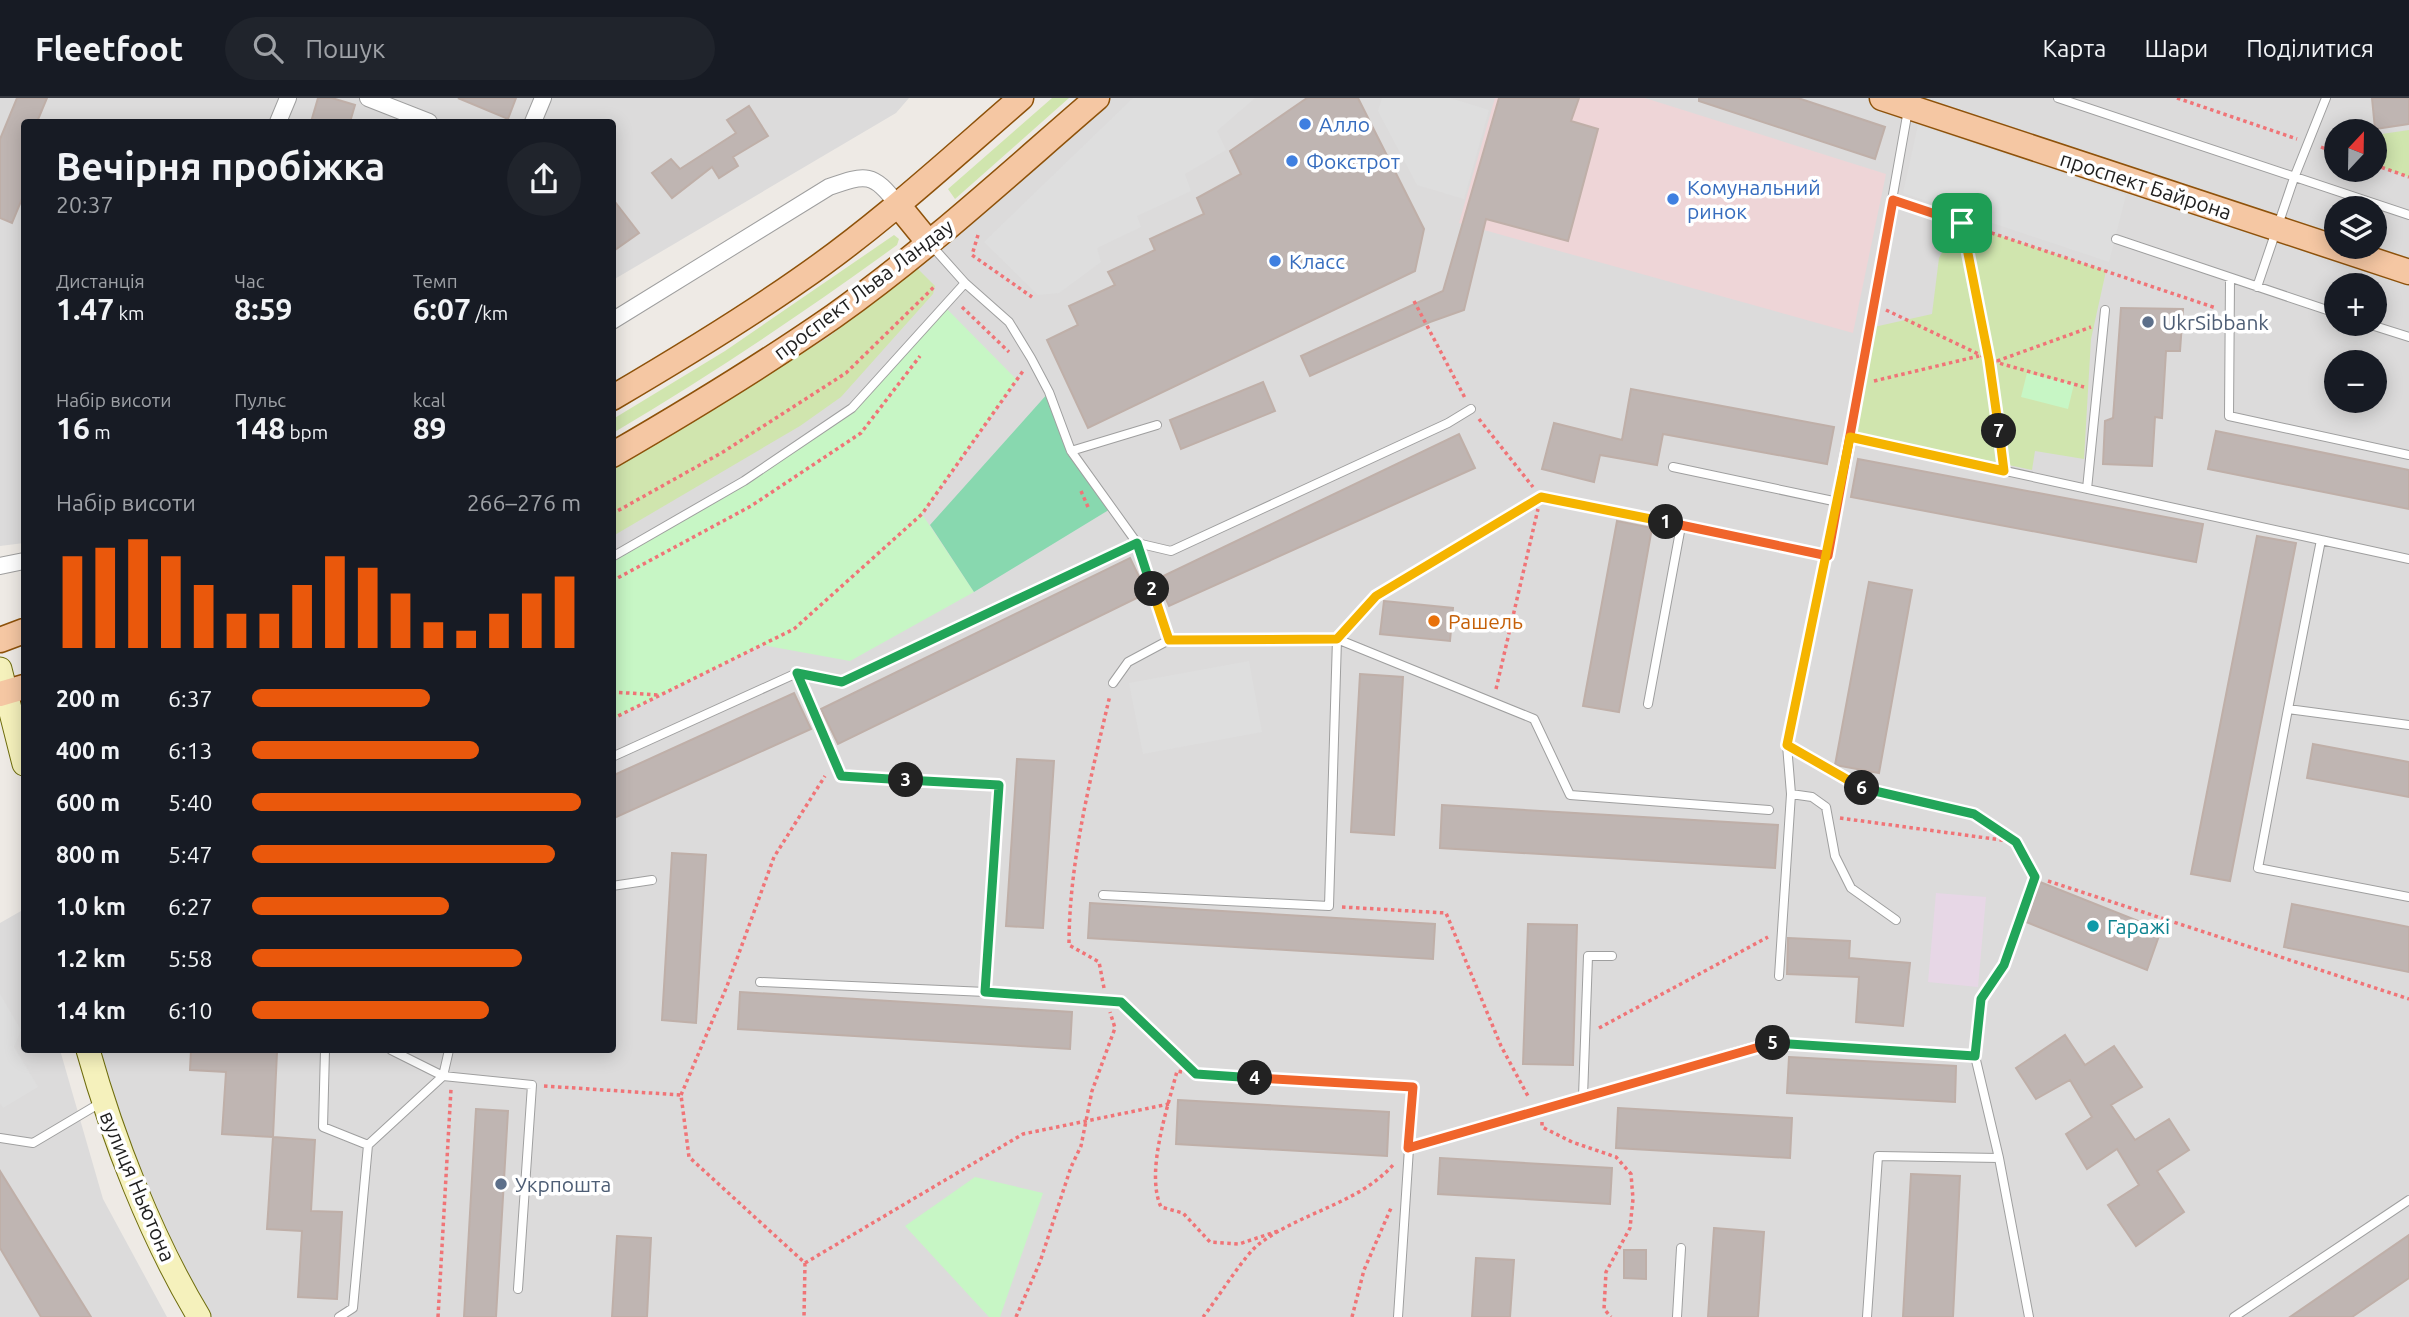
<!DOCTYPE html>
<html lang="uk">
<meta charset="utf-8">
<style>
:root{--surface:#171b24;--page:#20242c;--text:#f1f3f6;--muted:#9ea1a6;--line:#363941;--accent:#ea580c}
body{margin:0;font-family:Ubuntu,sans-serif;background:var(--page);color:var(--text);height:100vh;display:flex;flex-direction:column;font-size:26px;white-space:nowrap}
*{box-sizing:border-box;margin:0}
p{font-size:23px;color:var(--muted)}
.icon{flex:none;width:38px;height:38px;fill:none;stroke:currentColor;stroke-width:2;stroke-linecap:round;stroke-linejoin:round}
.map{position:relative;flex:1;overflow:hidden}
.side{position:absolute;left:21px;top:21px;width:595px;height:934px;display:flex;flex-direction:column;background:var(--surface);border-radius:7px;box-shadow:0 4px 18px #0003}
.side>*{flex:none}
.needle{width:46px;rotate:22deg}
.buttons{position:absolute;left:2324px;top:21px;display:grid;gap:14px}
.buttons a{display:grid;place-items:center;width:63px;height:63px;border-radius:50%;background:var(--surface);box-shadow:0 4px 18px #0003;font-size:35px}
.pin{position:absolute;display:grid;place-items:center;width:60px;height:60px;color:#fff;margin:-30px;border-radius:14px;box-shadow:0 4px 10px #0006}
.km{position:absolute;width:35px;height:35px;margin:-18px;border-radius:50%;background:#222;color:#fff;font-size:19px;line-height:35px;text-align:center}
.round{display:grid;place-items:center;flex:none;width:74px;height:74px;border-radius:37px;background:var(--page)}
.head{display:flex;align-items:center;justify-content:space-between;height:119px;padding:0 35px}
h1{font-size:38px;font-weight:700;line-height:52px}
.stats{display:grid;grid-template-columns:repeat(3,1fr);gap:10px;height:119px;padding:7px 35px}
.stats div{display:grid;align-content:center}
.stats b{font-size:30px;font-weight:700}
.stats small{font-size:19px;font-weight:400}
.stats p{font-size:19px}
.chart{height:196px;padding:14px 35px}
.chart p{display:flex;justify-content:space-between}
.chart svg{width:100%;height:126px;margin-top:7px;stroke:var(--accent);stroke-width:6}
ul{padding:0 35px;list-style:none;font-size:23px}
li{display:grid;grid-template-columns:112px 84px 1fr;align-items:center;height:52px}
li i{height:18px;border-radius:9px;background:var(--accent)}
header{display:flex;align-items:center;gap:42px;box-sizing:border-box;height:98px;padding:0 35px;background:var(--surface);border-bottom:2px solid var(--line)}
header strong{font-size:33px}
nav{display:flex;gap:38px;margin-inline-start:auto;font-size:24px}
.search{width:490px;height:63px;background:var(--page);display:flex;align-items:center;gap:18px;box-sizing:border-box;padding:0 24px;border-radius:38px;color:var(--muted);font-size:26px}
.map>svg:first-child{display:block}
</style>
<header>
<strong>Fleetfoot</strong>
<div class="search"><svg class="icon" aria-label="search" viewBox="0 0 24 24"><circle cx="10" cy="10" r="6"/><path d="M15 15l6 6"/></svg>Пошук</div>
<nav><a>Карта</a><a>Шари</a><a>Поділитися</a></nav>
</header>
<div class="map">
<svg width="2409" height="1219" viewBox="0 0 2409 1219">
<rect width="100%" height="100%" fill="#eeeae5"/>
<!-- residential -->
<path fill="#dcdbdb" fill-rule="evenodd" d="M0 0H909L896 15 613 182 612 24H24V445L0 448Z
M1097 0H2409V1219H199L88 952H612L613 357 718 296ZM2336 33H2375V72H2336ZM2336 110H2375V149H2336ZM2336 187H2375V226H2336ZM2336 264H2375V303H2336Z
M21 813 24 826V952H60L103 1101 167 1219H0V825Z"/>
<!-- commercial -->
<path fill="#eed5d7" d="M1495 0H1645L1886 76 1853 235 1459 125Z"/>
<!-- industrial -->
<path fill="#e7d7e6" d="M1936 795 1986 799 1978 889 1928 884Z"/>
<!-- grass -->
<path fill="#d0e5ae" d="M1052 0H1069L955 101 948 91Z
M2409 32V79L2375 67V37Z
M1962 125 2106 173 2091 241 2084 361 2035 353 2032 372 1854 334 1874 229 1932 216 1939 160 1945 149 1964 137Z
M894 137 899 141 897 147C805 214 711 277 613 335V321L725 253Z
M917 170 935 188 933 196 841 299 800 328 613 438 612 369 827 240Z"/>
<!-- park -->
<path fill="#c7f6c5" d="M944 208 1017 282 922 416 974 494 850 563 762 547 613 621V459L667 430 852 310Z
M2027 275 2074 286 2068 311 2021 299Z
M975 1079 1043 1095 1000 1219H989L905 1128Z"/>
<!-- pitch -->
<path fill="#88d8af" d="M1049 294 1071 353 1112 410 974 494 930 427Z"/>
<!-- parking -->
<path fill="#dedede" d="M1133 0H1255L1217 33 1226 52 1185 76 1191 93 1137 118 1141 129 1097 150 1101 164 1059 195 1038 197 984 144Z
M1382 0H1450L1489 12 1464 101 1417 87 1378 13Z
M1918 27 2126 97 2109 164 1903 95Z
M1249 563 1262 634 1143 656 1129 585Z
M0 896 21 932 14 949 38 989 3 1010 0 1005Z"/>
<!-- building -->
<path fill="#bfb5b2" stroke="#bfafa8" stroke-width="2" d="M17 0H47L37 24H24V96L12 125 0 120V41Z
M318 0H332L355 7 350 24H311Z
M458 0H516L508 21Z
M1307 0H1358L1424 131 1415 173 1088 330 1047 242 1078 227 1069 208 1115 187 1108 174 1155 152 1150 141 1204 116 1197 100 1241 76 1230 53Z
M1499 0H1579L1571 23 1598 31 1568 143 1486 121 1464 212 1430 224 1310 278 1301 258 1443 193Z
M1699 0H1798L1885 29 1875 61 1699 3Z
M2372 0H2409V26L2375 31Z
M749 8 768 38 733 59 738 68 719 80 712 69 672 100 652 75 671 61 680 71 736 35 727 22Z
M612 100 639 135 612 154Z
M2121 210 2183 211 2180 253H2166L2162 320 2155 319 2152 368 2103 366 2105 323 2113 320Z
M1263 284 1275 313 1181 351 1170 322Z
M1631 291 1834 329 1827 366 1663 336 1657 367 1600 357 1594 384 1542 371 1554 325 1622 342Z
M2216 333 2409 372V411L2208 371Z
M1459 336 1475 370 1169 508 1157 481Z
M1858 361 2203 426 2196 464 1851 399Z
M1617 423 1652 430 1619 614 1583 608Z
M2257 438 2296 445 2230 783 2191 776Z
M1130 460 1147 495 838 646 821 611Z
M1869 484 1912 492 1879 675 1835 667Z
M1384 503 1453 510 1450 543 1380 536Z
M1360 576 1403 579 1394 737 1351 734Z
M794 595 811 631 612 721V678Z
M2313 646 2409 664V699L2307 680Z
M1017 661 1054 663 1043 830 1006 828Z
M1442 707 1778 727 1775 770 1440 750Z
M672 755 706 757 696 925 662 922Z
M2040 784 2161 832 2147 872 2026 824Z
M1090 805 1435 826 1433 861 1088 840Z
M2292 806 2409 829V874L2284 849Z
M1528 826 1577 827 1573 967 1523 966Z
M1788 840 1850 843 1849 860 1910 865 1903 928 1856 924 1859 879 1787 876Z
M740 894 1072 914 1070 951 738 931Z
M2065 937 2085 967 2114 948 2142 989 2111 1007 2135 1042 2169 1021 2189 1052 2157 1073 2184 1114 2136 1148 2108 1107 2139 1087 2117 1051 2087 1071 2066 1036 2092 1019 2070 982 2036 1001 2016 970Z
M191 952 277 954 273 1039 222 1036 226 974 190 972Z
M1789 959 1956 968 1955 1004 1787 995Z
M1178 1002 1389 1014 1387 1058 1176 1046Z
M1618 1010 1792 1020 1790 1060 1616 1050Z
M476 1011 508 1013 496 1219H464Z
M273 1039 315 1042 311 1113 342 1114 337 1201 298 1199 302 1133 267 1131Z
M1440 1060 1612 1070 1610 1106 1438 1096Z
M0 1073 91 1219H41L0 1150Z
M1911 1076 1960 1078 1953 1219H1903Z
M1714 1130 1764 1134 1758 1219H1708Z
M2409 1137V1180L2352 1219H2290Z
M617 1138 651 1140 647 1219H612Z
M1624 1152H1646V1181L1624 1180Z
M1476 1160 1514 1162 1510 1219H1472Z"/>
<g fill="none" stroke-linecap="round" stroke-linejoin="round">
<defs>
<path id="lane" d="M2058 0 2409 117
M1908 12 1850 339 2321 442
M2116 141 2336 215
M2230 180 2229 318 2409 357
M965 185 1009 224 1031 260 1049 294 1071 353 1137 445 1169 542 1337 541 1329 808 1103 797
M2257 189 2294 80 2326 0
M2368 226 2409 239
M1071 353 1157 327
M1673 369 1838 404
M2087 391 2105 212
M1541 399 1827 458
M612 459 744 383 852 310 965 185 931 147
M1337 541 1534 621 1570 697 1769 712
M797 575 842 584 1137 445 1171 453 1448 325 1471 311
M1113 585 1128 564 1169 542
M1648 606 1681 428
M2288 611 2321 442 2409 461
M2409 627 2288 611 2258 770 2409 799
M612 659 797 575 841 678 999 687 986 894 760 884
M1791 696 1812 699 1826 709 1835 758 1851 790 1896 822
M612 788 652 782
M1779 878 1791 696 1787 647 1850 339
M986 894 1107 903
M325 952 323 1029 368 1047
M391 952 443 978 449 952
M1196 977 1413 989 1398 1219
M1583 999 1588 858H1612
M0 1040 33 1045 102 1004
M1408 1050 1769 944 1975 958
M1999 1060 1975 958 1981 901 2004 867 2035 779
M339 1219 353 1210 368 1047 443 978 532 987 518 1191
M1677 1219 1681 1150
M1867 1219 1878 1058 1999 1060 2029 1219
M2234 1219 2409 1102"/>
<path id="street" d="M368 0 429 24
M278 24 288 0
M533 24 543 0
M612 223 829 89C866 76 873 74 898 107
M0 468 24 463"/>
<path id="secondary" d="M0 571 24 666
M88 952C113 1041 151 1139 199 1219"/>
<path id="primary" d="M1882 0 2409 174
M898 107 929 145
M612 300C675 263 738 225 798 183 877 129 948 63 1021 0
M612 357C688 313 762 268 834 218 927 152 1011 74 1097 0
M0 542 24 533
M0 596 24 589"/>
</defs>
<!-- lane casing -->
<use href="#lane" stroke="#9f9f9f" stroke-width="10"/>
<!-- street casing -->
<use href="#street" stroke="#9f9f9f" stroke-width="18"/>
<!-- secondary casing -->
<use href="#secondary" stroke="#6e6c0c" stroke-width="25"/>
<!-- primary casing -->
<use href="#primary" stroke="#8e520a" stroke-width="27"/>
<!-- path -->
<path stroke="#f07477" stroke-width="3.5" stroke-dasharray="3.5 3.5" stroke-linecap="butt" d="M2177 0 2297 41
M2321 49 2336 55
M2375 67 2409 79
M1905 106 2216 210
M1962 125 1989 262 2002 358
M978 137 972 157 1032 199
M1414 203 1465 300
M962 209 1009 254
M1886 212 1995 264 2084 289
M1997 263 2091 229
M1874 283 1979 258
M1479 321 1533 389
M1081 393 1088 409
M612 416 723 354 846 275 935 188
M612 483 751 408 861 335 920 258
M1347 530 1375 498 1530 405
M1496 591 1538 411
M612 594 659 597
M612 621 794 531 922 416 1023 273
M1801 655 1860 689 1974 716 2014 743
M1840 720 2016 744 2030 769
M2048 783 2409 901
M1342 809 1446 815 1501 948 1529 1000
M1104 890 1099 864 1069 847C1069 763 1091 679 1110 597
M1119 904 1187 968
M1599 930 1768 839
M1182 974 1177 973C1168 1009 1145 1074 1161 1109L1183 1115 1210 1144 1239 1146 1278 1133
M544 988 681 997 689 1059 805 1165 804 1219
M681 997 727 888 774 759 825 678
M1542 1024V1029L1572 1044 1616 1059 1631 1076 1633 1101 1630 1130 1606 1174 1604 1211 1611 1219
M805 1165 1023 1036 1169 1006
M438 1219 451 991
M1016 1219 1040 1164 1071 1069 1081 1048 1092 993 1115 930 1110 914
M1203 1219C1216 1203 1245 1156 1259 1146 1301 1114 1358 1106 1393 1067
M1352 1219 1364 1172 1391 1110"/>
<!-- lane -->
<use href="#lane" stroke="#fff" stroke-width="8"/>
<!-- street -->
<use href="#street" stroke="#fff" stroke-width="16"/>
<!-- secondary -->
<use href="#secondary" stroke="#f5f1bc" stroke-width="23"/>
<!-- primary -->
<use href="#primary" stroke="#f5c7a3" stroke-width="24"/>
</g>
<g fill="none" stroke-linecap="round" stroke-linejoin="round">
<defs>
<path id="split-1" d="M1666 424 1828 458 1893 102 1962 125"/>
<path id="split-2" d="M1152 491 1169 542 1337 541 1376 498 1541 399 1666 424"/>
<path id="split-3" d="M906 682 841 678 797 575 842 584 1137 445 1152 491"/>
<path id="split-4" d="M906 682 999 687 985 894 1121 904 1196 976 1255 980"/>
<path id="split-5" d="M1255 980 1413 989 1408 1050 1773 945"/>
<path id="split-6" d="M1773 945 1975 958 1981 901 2004 867 2035 779 2016 744 1974 716 1862 690"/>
<path id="split-7" d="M1862 690 1787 647 1850 339 2004 373 1999 333"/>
<path id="split-8" d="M1962 125 1989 262 1999 333"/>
</defs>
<!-- split-1 casing -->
<use href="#split-1" stroke="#fff" stroke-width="14"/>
<!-- split-2 casing -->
<use href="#split-2" stroke="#fff" stroke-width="14"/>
<!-- split-3 casing -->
<use href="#split-3" stroke="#fff" stroke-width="14"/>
<!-- split-4 casing -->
<use href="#split-4" stroke="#fff" stroke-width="14"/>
<!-- split-5 casing -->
<use href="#split-5" stroke="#fff" stroke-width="14"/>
<!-- split-6 casing -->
<use href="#split-6" stroke="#fff" stroke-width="14"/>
<!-- split-7 casing -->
<use href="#split-7" stroke="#fff" stroke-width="14"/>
<!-- split-8 casing -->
<use href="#split-8" stroke="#fff" stroke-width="14"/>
<!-- split-1 -->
<use href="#split-1" stroke="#f0652b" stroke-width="9"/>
<!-- split-2 -->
<use href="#split-2" stroke="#f5b400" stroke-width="9"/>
<!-- split-3 -->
<use href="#split-3" stroke="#22a559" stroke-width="9"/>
<!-- split-4 -->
<use href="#split-4" stroke="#22a559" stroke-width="9"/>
<!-- split-5 -->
<use href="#split-5" stroke="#f0652b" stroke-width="9"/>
<!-- split-6 -->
<use href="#split-6" stroke="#22a559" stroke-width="9"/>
<!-- split-7 -->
<use href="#split-7" stroke="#f5b400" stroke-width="9"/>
<!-- split-8 -->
<use href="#split-8" stroke="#f5b400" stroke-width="9"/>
</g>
<!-- markers -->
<g fill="#3f7fe0" stroke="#fff" stroke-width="2.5">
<circle cx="1305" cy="26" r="7"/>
<circle cx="1292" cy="63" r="7"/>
<circle cx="1673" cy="101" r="7"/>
<circle cx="1275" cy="163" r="7"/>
</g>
<g fill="#5c6f8a" stroke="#fff" stroke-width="2.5">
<circle cx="2148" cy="224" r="7"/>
<circle cx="501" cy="1086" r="7"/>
</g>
<circle fill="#e8710a" stroke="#fff" stroke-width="2.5" cx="1434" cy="523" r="7"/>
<circle fill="#0f9aa8" stroke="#fff" stroke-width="2.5" cx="2093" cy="828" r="7"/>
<g text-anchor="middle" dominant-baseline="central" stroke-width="7" stroke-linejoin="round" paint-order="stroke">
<!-- shop labels -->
<g font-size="21" fill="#366cbe" stroke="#fff" text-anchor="start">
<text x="1319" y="26">Алло</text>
<text x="1306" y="63">Фокстрот</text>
<text x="1687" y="89">Комунальний<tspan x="1687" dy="24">ринок</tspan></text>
<text x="1289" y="163">Класс</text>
</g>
<!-- street labels -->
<g font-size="21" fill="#1e1e1e" stroke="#fff">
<text transform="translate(2146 87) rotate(18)">проспект Байрона</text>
<text transform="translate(863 191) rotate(-37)">проспект Льва Ландау</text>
<text transform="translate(138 1088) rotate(67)">вулиця Ньютона</text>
</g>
<!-- service labels -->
<g font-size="21" fill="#4e5e75" stroke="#fff" text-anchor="start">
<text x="2162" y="224">UkrSibbank</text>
<text x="515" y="1086">Укрпошта</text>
</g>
<!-- food labels -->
<g font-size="21" fill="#c56008" stroke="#fff" text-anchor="start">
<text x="1448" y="523">Рашель</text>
</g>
<!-- culture labels -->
<g font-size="21" fill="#0d838f" stroke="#fff" text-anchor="start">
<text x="2107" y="828">Гаражі</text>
</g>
</g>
</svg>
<div class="buttons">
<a><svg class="needle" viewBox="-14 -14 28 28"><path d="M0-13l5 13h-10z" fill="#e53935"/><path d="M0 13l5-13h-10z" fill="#9ea1a6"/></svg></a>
<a><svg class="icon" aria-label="layers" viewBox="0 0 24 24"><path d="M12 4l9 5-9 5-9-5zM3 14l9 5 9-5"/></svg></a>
<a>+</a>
<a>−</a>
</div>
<div class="pin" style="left:1962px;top:125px;background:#1e9e55"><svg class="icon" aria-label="arrive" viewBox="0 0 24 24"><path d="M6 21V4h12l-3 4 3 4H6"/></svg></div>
<b class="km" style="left:1666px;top:424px">1</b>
<b class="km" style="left:1152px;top:491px">2</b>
<b class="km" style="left:906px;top:682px">3</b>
<b class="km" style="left:1255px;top:980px">4</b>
<b class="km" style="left:1773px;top:945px">5</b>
<b class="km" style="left:1862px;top:690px">6</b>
<b class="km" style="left:1999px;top:333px">7</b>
<section class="side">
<div class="head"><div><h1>Вечірня пробіжка</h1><p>20:37</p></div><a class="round"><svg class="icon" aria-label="share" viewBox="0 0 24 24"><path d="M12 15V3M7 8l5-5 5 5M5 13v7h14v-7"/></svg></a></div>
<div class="stats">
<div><p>Дистанція</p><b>1.47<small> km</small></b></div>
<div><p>Час</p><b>8:59</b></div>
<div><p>Темп</p><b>6:07<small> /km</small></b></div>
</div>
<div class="stats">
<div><p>Набір висоти</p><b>16<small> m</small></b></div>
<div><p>Пульс</p><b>148<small> bpm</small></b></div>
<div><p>kcal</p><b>89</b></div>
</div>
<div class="chart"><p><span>Набір висоти</span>266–276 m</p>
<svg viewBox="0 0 160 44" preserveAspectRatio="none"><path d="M5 44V12M15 44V9M25 44V6M35 44V12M45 44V22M55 44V32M65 44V32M75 44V22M85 44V12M95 44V16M105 44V25M115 44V35M125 44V38M135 44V32M145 44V25M155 44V19"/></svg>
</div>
<ul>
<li><b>200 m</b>6:37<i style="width:54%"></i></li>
<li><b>400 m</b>6:13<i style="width:69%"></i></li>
<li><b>600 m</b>5:40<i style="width:100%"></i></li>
<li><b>800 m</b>5:47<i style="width:92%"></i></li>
<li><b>1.0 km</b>6:27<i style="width:60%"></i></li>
<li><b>1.2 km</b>5:58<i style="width:82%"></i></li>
<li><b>1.4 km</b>6:10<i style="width:72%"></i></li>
</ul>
</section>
</div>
